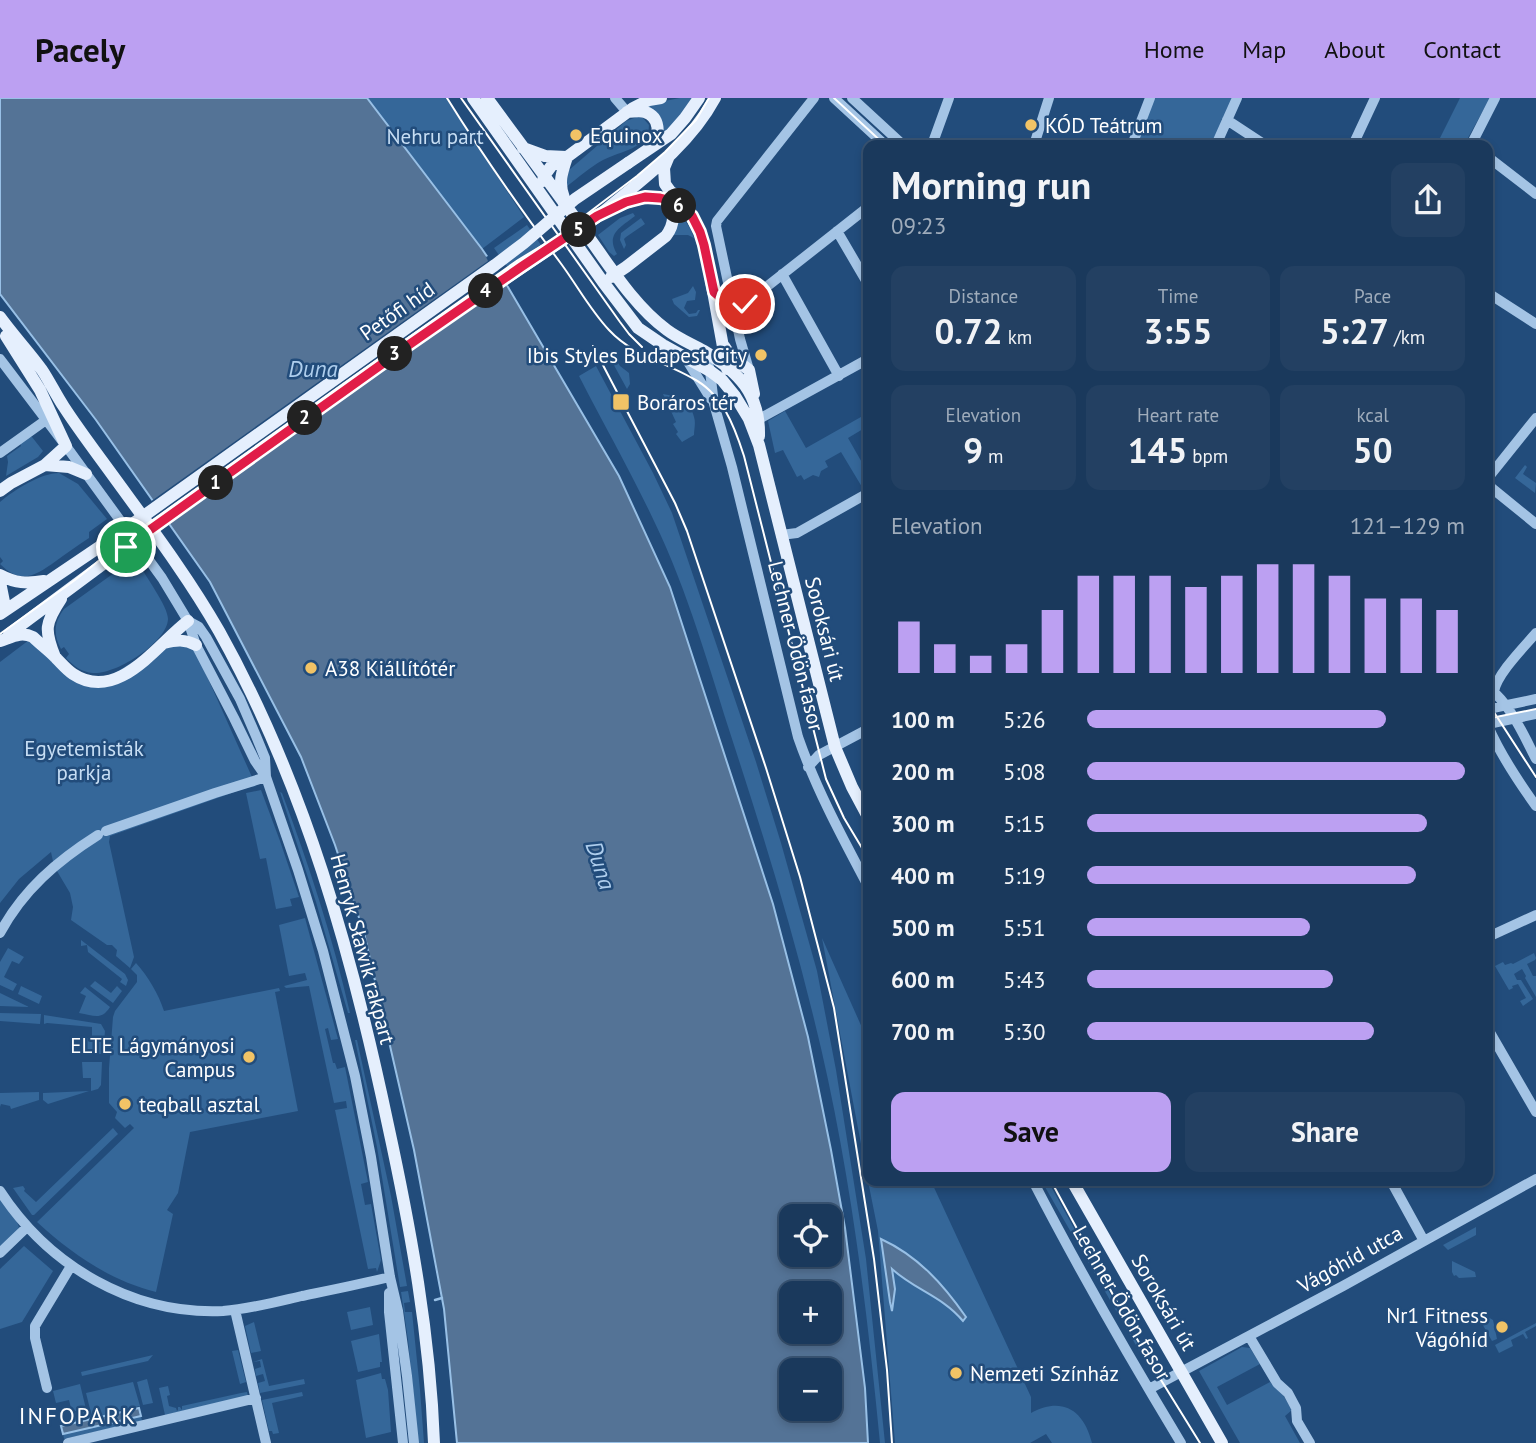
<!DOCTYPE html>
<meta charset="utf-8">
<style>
:root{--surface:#1a395c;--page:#234062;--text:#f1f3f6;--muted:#9facbb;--line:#385372;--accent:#bca0f2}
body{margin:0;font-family:"PT Sans",sans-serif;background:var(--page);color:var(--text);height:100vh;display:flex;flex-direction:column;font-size:26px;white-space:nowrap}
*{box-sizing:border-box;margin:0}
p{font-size:23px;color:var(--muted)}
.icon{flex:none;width:38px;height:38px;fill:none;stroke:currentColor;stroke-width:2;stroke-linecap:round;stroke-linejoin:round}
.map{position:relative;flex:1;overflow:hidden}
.details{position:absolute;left:863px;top:42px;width:630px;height:1046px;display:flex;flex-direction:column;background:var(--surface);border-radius:14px;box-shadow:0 4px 10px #0003,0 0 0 2px var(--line)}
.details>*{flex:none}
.tools{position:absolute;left:779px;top:1106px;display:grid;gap:14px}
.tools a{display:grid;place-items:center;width:63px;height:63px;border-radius:14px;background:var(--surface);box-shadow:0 4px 10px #0003,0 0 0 2px var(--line);font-size:35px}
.pin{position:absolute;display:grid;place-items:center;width:60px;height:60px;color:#fff;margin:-30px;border:4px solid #fff;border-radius:50%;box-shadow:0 2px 7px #0007}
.km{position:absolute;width:35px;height:35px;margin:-18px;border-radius:50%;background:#222;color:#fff;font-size:19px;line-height:35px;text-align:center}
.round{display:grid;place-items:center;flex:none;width:74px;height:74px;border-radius:14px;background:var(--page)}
.head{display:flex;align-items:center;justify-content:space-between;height:119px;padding:0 28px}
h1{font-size:38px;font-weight:600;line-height:52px}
.metrics{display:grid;grid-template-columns:repeat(3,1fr);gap:10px;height:119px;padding:7px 28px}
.metrics div{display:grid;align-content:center;border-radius:14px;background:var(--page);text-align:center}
.metrics b{font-size:35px;font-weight:600}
.metrics small{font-size:19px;font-weight:400}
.metrics p{font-size:19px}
.chart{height:196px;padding:14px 28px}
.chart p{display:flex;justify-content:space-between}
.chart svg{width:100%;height:126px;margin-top:7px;stroke:var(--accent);stroke-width:6}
.action{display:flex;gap:14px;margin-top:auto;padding:14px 28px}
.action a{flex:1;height:80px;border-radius:14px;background:var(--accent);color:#111;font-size:28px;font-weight:600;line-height:80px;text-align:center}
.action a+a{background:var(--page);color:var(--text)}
ul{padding:0 28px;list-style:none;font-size:23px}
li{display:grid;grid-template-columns:112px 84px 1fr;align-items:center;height:52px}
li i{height:18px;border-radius:9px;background:var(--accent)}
header{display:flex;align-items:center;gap:42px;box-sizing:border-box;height:98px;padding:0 35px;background:var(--accent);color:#111}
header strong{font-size:33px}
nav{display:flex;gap:38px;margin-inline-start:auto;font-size:24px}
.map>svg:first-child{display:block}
</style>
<header>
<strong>Pacely</strong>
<nav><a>Home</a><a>Map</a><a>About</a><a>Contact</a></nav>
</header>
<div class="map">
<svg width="1536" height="1345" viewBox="0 0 1536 1345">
<rect width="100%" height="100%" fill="#224c7b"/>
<!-- green -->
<path fill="#356799" d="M367 0H446L524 119 482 151Z
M680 0H693L668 34 662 33C663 17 656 13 643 7Z
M1150 0H1237L1216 47H1132Z
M1460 0H1490L1464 47H1449L1439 42Z
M637 19 643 20 649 27C649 51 620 53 603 62 590 69 578 80 566 89L569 72 626 23Z
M677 113C685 121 690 129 694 140L688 137H674L672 136Z
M633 115 635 118C621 129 605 136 617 156L614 158 609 154 598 137 620 120Z
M641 120 645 126 626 139 624 141 626 147 624 151 620 142 621 135Z
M527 127 548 157 515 180 494 150Z
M693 188 696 194 695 202 687 203 684 210 689 216 696 215 698 212H700L697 218 689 219 674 206 672 201 688 195Z
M612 259 615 260 620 268 629 275 630 286 627 291 610 260Z
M596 268 653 375 672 415 756 664 781 745 817 873 836 972 866 1161 885 1345H880C866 1200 848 1055 812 913 790 823 762 733 733 644 709 570 688 493 654 423 631 374 604 327 579 278Z
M663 296C677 298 691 304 694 319 696 325 694 331 694 337L682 344 676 336 678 334 673 326 676 324Z
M785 313 806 350 868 315V328L848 340 868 375V386L862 389 841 354 825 363 828 369 821 373 819 379 813 377 804 382 801 377 797 379 783 352 775 355 768 323Z
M29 339H32L43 353 38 359 6 378 8 364 7 358 21 348 20 345Z
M1525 367 1527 369 1523 376 1536 385 1535 395 1515 380Z
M59 375 78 386 107 421 89 434V440C78 447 67 455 56 463 35 478 21 487 0 466L3 463 0 459V404C14 392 41 375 59 375Z
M138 464C145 478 168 508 168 521 167 545 115 577 93 575 81 574 74 568 66 560L69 556 64 549 61 551C53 537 54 524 64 511L114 475 120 477Z
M33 539 63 568 102 583 163 545 190 549 197 556 256 688 246 690 110 738 109 744 134 859 130 870 116 858 117 852 112 847H107L71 822 73 809 70 795 54 768 51 754 19 781 0 805V564Z
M261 692 280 743 299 799 290 801 292 808 276 811 266 760 260 761 246 695Z
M280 694 282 695C309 767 333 840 350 915H348L316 804Z
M305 820 338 941 331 942 328 930 325 931 333 965H335L337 971 345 969 368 1084 361 1086 365 1107 371 1106 381 1162 377 1174 376 1170 368 1171 335 1012 347 1010 346 1003 334 1005 309 888 286 890 284 888 307 882 305 875 289 878 279 827Z
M822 840 868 943V1083Z
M81 842 125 876 128 882 126 888 120 884 122 881 88 854 87 847 81 848Z
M8 850 24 859 19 866 12 863 4 879 17 886 13 893 0 887V864Z
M1534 855 1536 860 1535 862 1527 866 1533 878H1536V899L1525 880 1526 878 1522 871 1514 876 1517 882H1521L1533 901 1523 908 1520 903 1526 900 1518 886 1512 888 1513 890 1509 892 1495 868 1503 864 1505 867 1511 865 1513 866Z
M136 865C148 878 159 897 164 913L279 890 280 893 275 894 298 1013 190 1034 178 1095 167 1112 173 1116 156 1194C109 1182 72 1156 37 1124L134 1030 130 1026 125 1030 115 1020 117 1014 109 1005V970L113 919 115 913 137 884V877L131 871Z
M95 883 111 895 117 888 122 893 113 905 90 888Z
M21 888 42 898 39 906 18 896Z
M85 889 110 909C101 923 94 917 79 915L86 898 80 895Z
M0 895 29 909 0 908Z
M0 915 41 916 40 926 0 923Z
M44 917 101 926 105 933 103 956 82 955 83 940H92V929L47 925 44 926Z
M355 942H357L391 1098 407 1188 400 1189 377 1049Z
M82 964H102L101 987 98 991 91 993V980H83Z
M89 993 48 1006 43 1002V995Z
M39 994V1002L11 1011 10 1008 1 1006 0 1009V995Z
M113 1030 118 1036 34 1117H32L13 1090 23 1088 25 1091 24 1093 36 1104Z
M868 1083H931L1031 1299V1315C1062 1298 1084 1312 1092 1345H1052L1046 1336 1030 1345H895L878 1133Z
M1039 1083H1048L1147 1263H1145L1045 1089H1043Z
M0 1100 17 1124 19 1129 14 1137 0 1151Z
M1476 1129V1137L1448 1152 1443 1147Z
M24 1148 53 1173 22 1224 0 1231V1171Z
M1452 1163 1475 1174 1476 1179 1459 1180 1456 1177 1454 1178 1452 1174Z
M408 1193 410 1204 404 1205 405 1214H412L420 1292 424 1345H418V1343L408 1242 401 1194Z
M370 1209 373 1227 351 1232 347 1214Z
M1478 1213 1493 1222 1497 1241 1492 1243 1476 1215Z
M254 1224 261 1253 251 1255 245 1228Z
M1536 1225V1228L1525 1234 1528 1240 1526 1241 1523 1236 1511 1242 1513 1248 1499 1255 1495 1247Z
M379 1236 382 1264H380V1269L358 1274 351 1243Z
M1242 1249 1250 1250 1260 1266 1217 1289 1227 1307 1270 1284 1283 1297 1292 1312 1285 1318 1300 1345H1240L1199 1273Z
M238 1252 246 1284 240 1286 232 1253Z
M153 1257 148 1263 82 1278 81 1274Z
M262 1261 269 1288 304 1281 305 1286 260 1295 258 1285 265 1283 263 1276 256 1278 255 1271 261 1269 260 1263 253 1264Z
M381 1275 382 1281H385L388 1292 391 1334 366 1340 356 1282Z
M147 1281 153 1305 143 1307 137 1284Z
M133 1284 140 1308 117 1313 116 1316 75 1325 73 1315 90 1311 86 1295Z
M80 1286 86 1311 72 1314 69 1302 56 1305 53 1293Z
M168 1288 170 1297 167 1298 169 1308 176 1310 177 1313 178 1312V1309H180L182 1312V1308L241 1295 247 1294 248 1298 165 1317 159 1290Z
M302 1294 303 1298 272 1305 279 1335 273 1336 272 1333H269L262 1302Z
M141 1318 142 1323 64 1341 63 1336Z"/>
<!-- water -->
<path fill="#547396" stroke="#98c0e6" stroke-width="2" fill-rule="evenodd" d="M0 0H367L482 151 508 189 619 378 670 489 773 806 808 939 831 1052 845 1130 865 1290 868 1345H457L444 1211 414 1052 364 835 335 747 301 659 210 484 96 322 0 196ZM791 1118H830V1157H791ZM791 1195H830V1234H791ZM791 1272H830V1311H791Z
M881 1141C918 1158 943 1186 966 1219L963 1223C942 1198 915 1192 892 1171L895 1191 892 1213 890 1204Z
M139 1310 141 1318 63 1336 61 1328Z"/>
<!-- pier -->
<path fill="#224c7b" d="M490 157 511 188 507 187 414 251 167 428 150 404 488 163 486 159Z"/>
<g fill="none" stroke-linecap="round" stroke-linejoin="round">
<!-- stream -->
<path stroke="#98c0e6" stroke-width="2.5" d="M435 1202 442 1200"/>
<!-- minor -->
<path stroke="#a4c4e5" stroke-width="10" d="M615 0 627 14
M834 0 885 47
M852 0 903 47
M1227 22 1265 47
M932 47 949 0
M1034 47 1049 0
M1132 47 1150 0
M1216 47 1237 0
M1353 47 1375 0
M1471 47 1495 0
M1488 59 1536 96
M837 133 868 186
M782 176 839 278
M1488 195 1536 226
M734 211 741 209 868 109
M705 254 710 273 714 306 732 369 798 639C816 691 842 739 868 788
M685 259 711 301
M0 261 66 348 162 480 188 523 196 547 234 620 255 663 266 679
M749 272 740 241 716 128 717 123 814 0
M759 321 868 261
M0 355 46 322
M1488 380 1536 320
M1488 387 1536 426
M781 437 797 435 868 395
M188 523 199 529 206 539 240 601 256 638 265 660 266 679 298 772 323 853 355 978 371 1059 390 1179 398 1213 407 1278 414 1345
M1488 589C1511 607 1523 636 1536 661
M1494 594C1496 577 1524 549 1536 535
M1488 611 1536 601
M1488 626 1536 616
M1488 628C1500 656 1518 683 1536 708
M808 669 819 657 868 631
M106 733 215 695 266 679
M0 835C23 792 57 763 98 737
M1488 839 1536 817
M1488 931 1536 1014
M1033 1083C1079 1172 1129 1259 1181 1345
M1391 1083 1424 1143
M0 1093C49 1168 132 1217 223 1213 250 1211 276 1204 302 1198 331 1192 361 1186 390 1179
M0 1155 27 1129
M389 1195V1214L403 1345
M235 1212 266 1345
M1249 1238 1277 1285 1288 1295 1296 1310 1297 1323 1310 1345
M47 1290 35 1240V1228L71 1168
M1149 1291 1343 1188 1536 1081
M68 1345 256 1300"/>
<!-- major -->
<path stroke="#e5effd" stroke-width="12" d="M473 0 603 184 638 230 663 247 710 273 722 282 735 298 749 321 759 347 835 649 852 689 868 719
M487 0C520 45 553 89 585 134 609 167 634 208 667 232 679 241 692 246 704 253 739 274 760 296 759 338
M627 14C633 14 639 12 645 14 660 19 661 37 651 47
M523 50 545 58 566 59
M669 58 664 70 665 86 670 93 681 101 700 134 707 160 727 271
M628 65 671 36 685 20 699 0
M543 83 544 78 552 67 567 59 633 10 649 2 661 0
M564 100C558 85 562 74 567 59
M616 109C636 99 656 95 676 106
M597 119C640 83 688 50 715 0
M611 179 626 169 666 138C675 126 675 115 668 102
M0 219C13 237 29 254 42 272 50 284 56 297 64 309 79 332 95 353 111 375 148 426 187 477 219 533 305 687 352 856 388 1027 411 1133 430 1237 434 1345
M724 248 730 257 749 272 754 296
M45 367 69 369 86 376
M0 393 11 385 45 367 66 348 40 292 6 238
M0 477C15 485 27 486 44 483
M0 484 4 504 0 512
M0 516 117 437
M9 536 126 449
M0 543C12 539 21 533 33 539 41 547 50 553 57 561 62 566 67 572 73 576 118 606 158 545 188 523
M164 545C176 542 185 541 196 547
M55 559C44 532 45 525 61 501
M1072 1083 1222 1345"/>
<!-- tram -->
<path stroke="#fff" stroke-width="2" d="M447 0C483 58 522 113 562 167 578 189 591 213 609 232 632 257 664 264 692 280 722 295 734 327 744 358L826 681 844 720 868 760
M461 0 620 224 629 236 642 249
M834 0 885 47
M593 248 675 405 687 433 766 670 800 779 834 910 874 1161 887 1272 892 1345
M0 536 75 482 122 444 340 288 518 162 558 138 637 78 665 54 696 22 709 0
M1488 605 1536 679
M1491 620 1536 611
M1051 1083 1148 1261 1200 1345"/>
<!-- major-bridge -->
<path stroke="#e5effd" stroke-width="12" d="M117 437 495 167 524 145 575 101 628 65
M126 449 410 245 597 119"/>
</g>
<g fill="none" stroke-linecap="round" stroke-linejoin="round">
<defs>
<path id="route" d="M126 449 410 246 521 169 597 118 626 104 645 99 660 100 668 102 681 109 692 118 700 134 704 147 714 194 734 211 745 206"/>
</defs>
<!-- route casing -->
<use href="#route" stroke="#fff" stroke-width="14"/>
<!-- route -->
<use href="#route" stroke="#e11d48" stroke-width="9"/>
</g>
<!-- markers -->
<g fill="#f1c366" stroke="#224c7b" stroke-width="2.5">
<circle cx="1031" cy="27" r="7"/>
<circle cx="576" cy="37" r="7"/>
<circle cx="761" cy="257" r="7"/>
<rect x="612" y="295" width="18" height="18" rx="3.5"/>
<circle cx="311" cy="570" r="7"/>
<circle cx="249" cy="959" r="7"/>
<circle cx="125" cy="1006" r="7"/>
<circle cx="1502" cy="1229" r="7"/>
<circle cx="956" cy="1275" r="7"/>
</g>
<g text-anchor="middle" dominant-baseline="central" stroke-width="5" stroke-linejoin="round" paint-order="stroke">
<!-- poi labels -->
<g font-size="21" fill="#fff" stroke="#224c7b" text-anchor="start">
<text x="1045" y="27">KÓD Teátrum</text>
<text x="590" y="37">Equinox</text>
<text x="747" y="257" text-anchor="end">Ibis Styles Budapest City</text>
<text x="637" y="304">Boráros tér</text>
<text x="325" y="570">A38 Kiállítótér</text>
<text x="235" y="947" text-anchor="end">ELTE Lágymányosi<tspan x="235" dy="24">Campus</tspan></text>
<text x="139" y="1006">teqball asztal</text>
<text x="1488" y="1217" text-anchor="end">Nr1 Fitness<tspan x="1488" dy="24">Vágóhíd</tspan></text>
<text x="970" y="1275">Nemzeti Színház</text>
</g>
<!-- park labels -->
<g font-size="21" fill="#c7def4" stroke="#224c7b">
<text x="435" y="38">Nehru part</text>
<text x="84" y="650">Egyetemisták<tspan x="84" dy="24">parkja</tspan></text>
</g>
<!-- street labels -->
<g font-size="21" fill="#fff" stroke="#224c7b">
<text transform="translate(397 213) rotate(-35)">Petőfi híd</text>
<text transform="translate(825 531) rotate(76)">Soroksári út</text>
<text transform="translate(796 548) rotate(76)">Lechner Ödön fasor</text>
<text transform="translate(363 851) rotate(75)">Henryk Sławik rakpart</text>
<text transform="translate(1350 1161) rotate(-29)">Vágóhíd utca</text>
<text transform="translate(1164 1204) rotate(60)">Soroksári út</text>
<text transform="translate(1122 1205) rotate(60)">Lechner Ödön fasor</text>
</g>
<!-- water labels -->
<g font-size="23" font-style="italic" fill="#afceed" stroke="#224c7b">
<text x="313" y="270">Duna</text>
<text transform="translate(601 767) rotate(72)">Duna</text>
</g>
<!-- neighbourhood labels -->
<g font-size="23" letter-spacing="2" fill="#fff" stroke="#224c7b">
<text x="78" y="1317">INFOPARK</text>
</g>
</g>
</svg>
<div class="tools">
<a><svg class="icon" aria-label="locate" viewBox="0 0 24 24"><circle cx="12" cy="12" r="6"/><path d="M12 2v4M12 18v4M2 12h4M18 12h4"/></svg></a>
<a>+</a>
<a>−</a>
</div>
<div class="pin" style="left:126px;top:449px;background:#1e9e55"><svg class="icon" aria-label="arrive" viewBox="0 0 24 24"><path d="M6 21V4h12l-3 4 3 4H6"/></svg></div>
<div class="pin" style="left:745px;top:206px;background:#d93025"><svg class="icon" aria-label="check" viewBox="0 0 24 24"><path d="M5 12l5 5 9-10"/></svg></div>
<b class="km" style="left:216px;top:385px">1</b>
<b class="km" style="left:305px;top:320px">2</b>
<b class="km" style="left:395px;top:256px">3</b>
<b class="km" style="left:486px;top:193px">4</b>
<b class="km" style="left:579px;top:132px">5</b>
<b class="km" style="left:679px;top:108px">6</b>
<section class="details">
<div class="head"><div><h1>Morning run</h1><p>09:23</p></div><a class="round"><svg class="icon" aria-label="share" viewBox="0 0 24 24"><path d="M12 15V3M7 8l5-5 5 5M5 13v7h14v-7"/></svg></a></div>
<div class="metrics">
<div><p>Distance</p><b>0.72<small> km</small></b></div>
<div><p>Time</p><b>3:55</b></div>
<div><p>Pace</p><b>5:27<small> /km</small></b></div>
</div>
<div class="metrics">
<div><p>Elevation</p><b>9<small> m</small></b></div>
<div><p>Heart rate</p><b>145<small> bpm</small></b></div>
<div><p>kcal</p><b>50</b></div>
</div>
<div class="chart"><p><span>Elevation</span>121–129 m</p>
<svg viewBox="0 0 160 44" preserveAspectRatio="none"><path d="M5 44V26M15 44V34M25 44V38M35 44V34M45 44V22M55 44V10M65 44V10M75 44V10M85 44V14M95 44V10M105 44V6M115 44V6M125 44V10M135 44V18M145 44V18M155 44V22"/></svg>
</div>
<ul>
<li><b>100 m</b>5:26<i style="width:79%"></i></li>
<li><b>200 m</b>5:08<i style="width:100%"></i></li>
<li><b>300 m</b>5:15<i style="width:90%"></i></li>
<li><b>400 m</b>5:19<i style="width:87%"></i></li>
<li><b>500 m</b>5:51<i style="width:59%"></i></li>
<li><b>600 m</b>5:43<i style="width:65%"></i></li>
<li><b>700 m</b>5:30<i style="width:76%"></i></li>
</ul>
<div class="action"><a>Save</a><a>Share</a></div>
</section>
</div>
